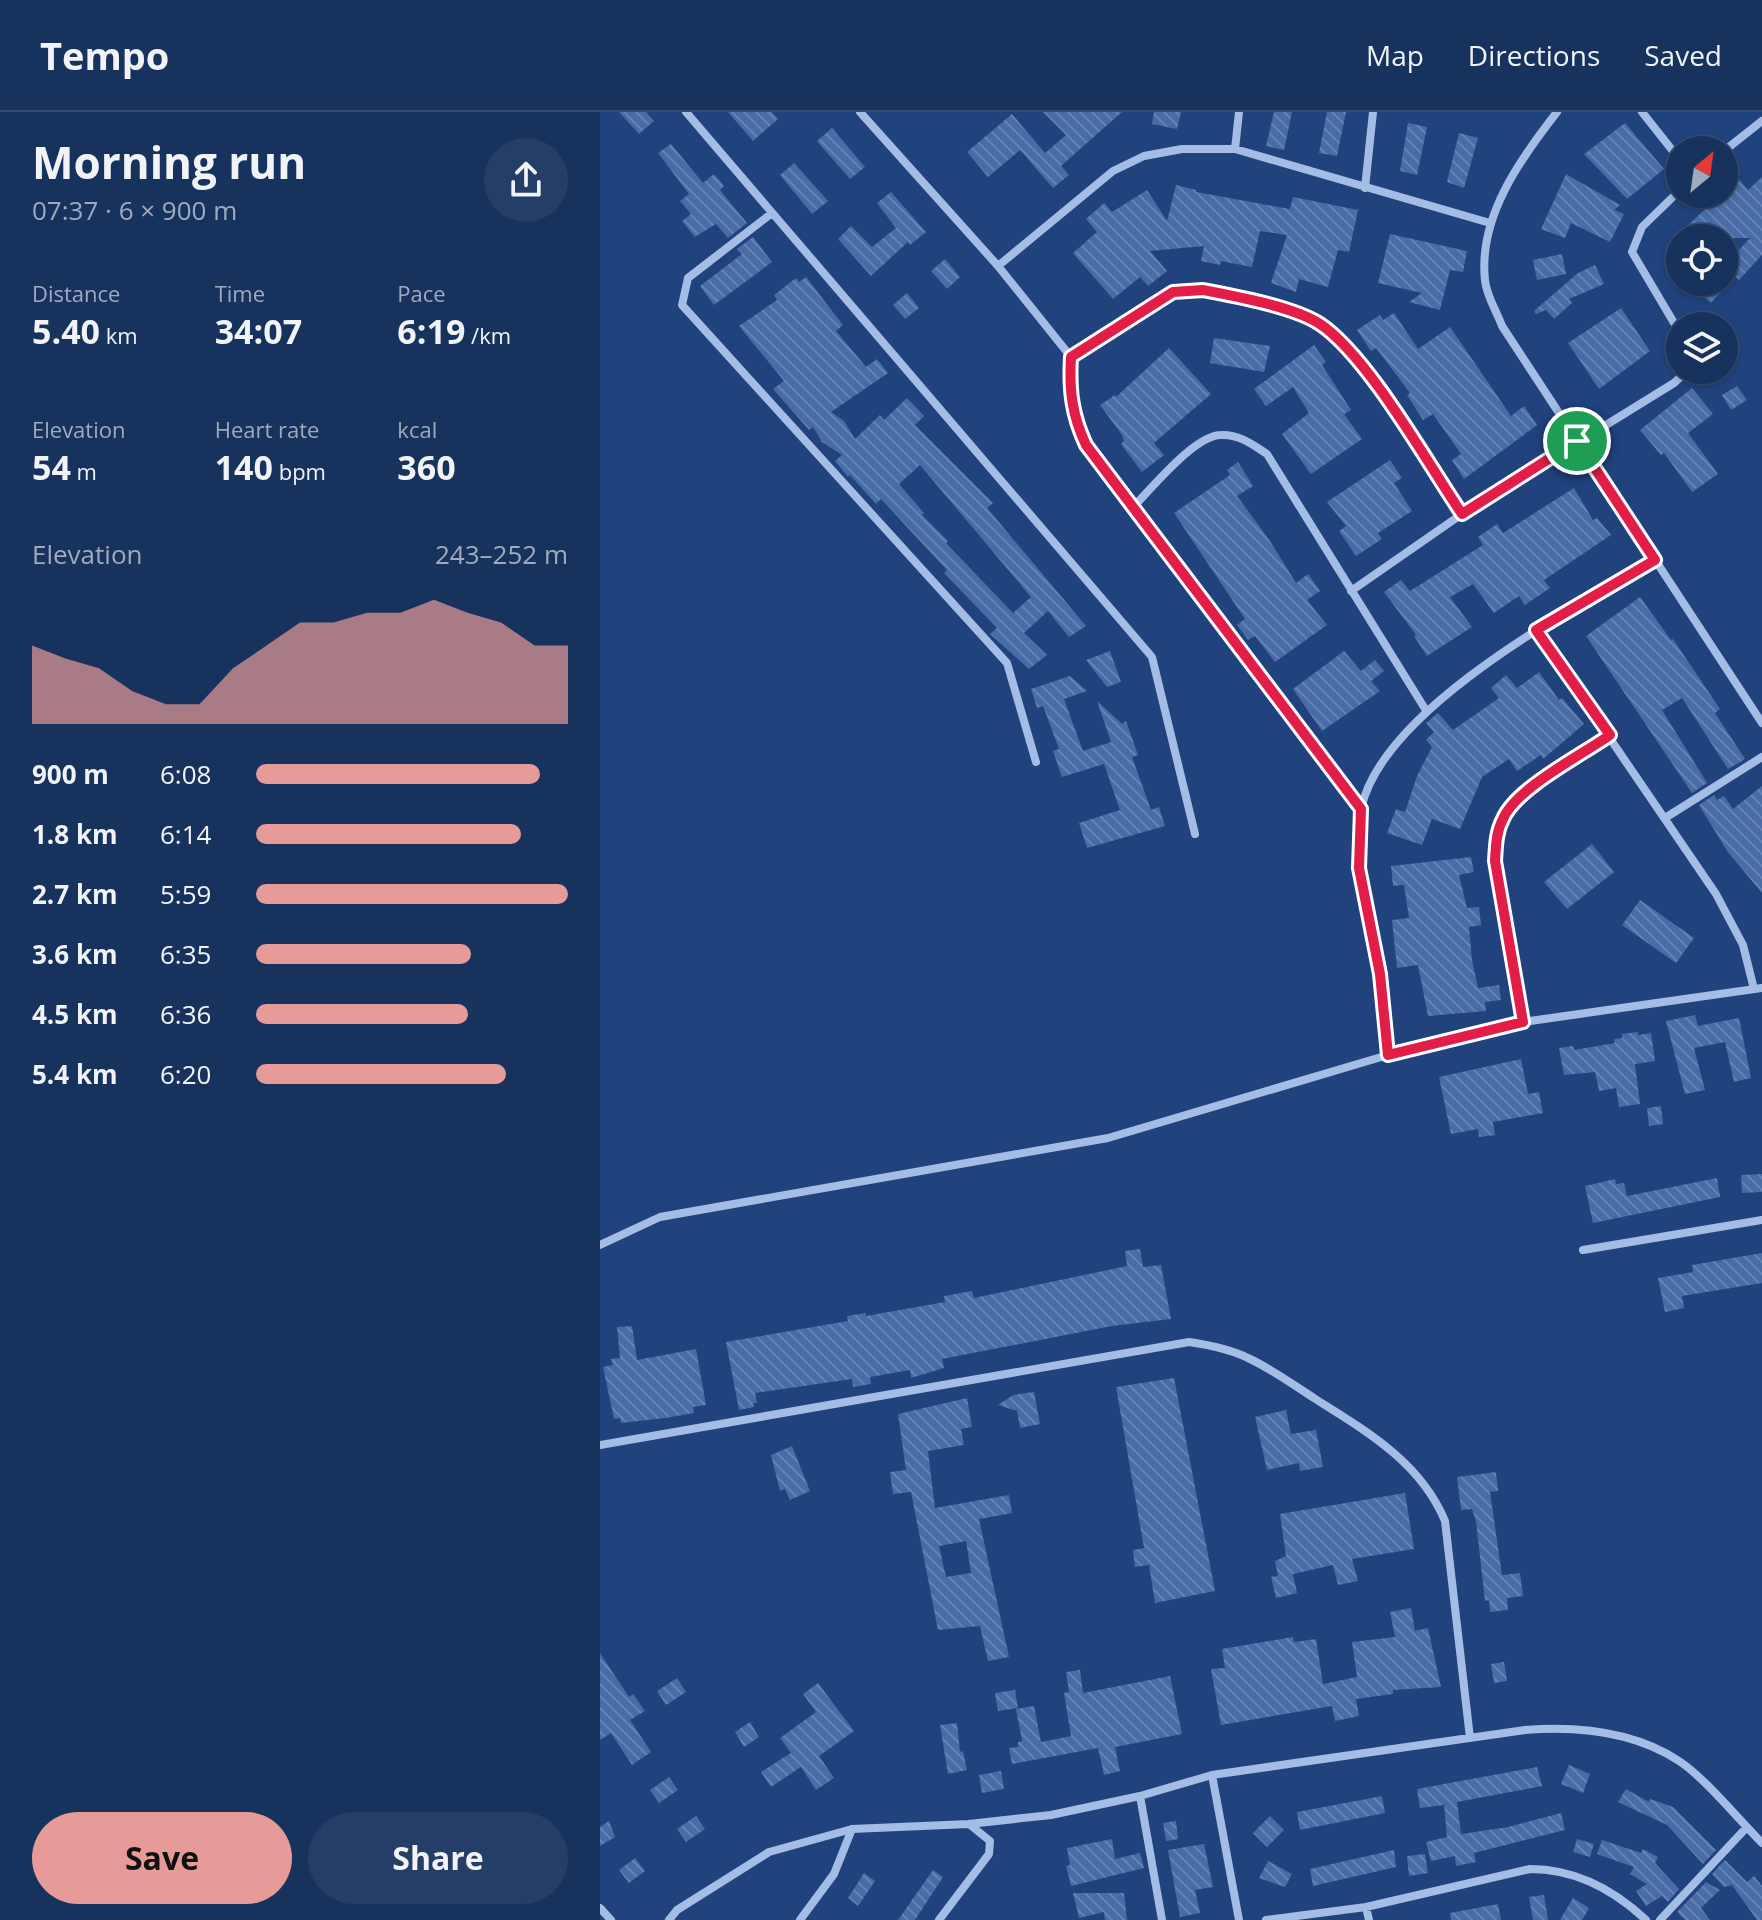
<!DOCTYPE html>
<meta charset="utf-8">
<style>
:root{--surface:#18325e;--page:#253e67;--text:#f1f3f6;--muted:#9faabc;--line:#364d73;--accent:#e69b98}
body{margin:0;font-family:"Open Sans",sans-serif;background:var(--page);color:var(--text);height:100vh;display:flex;flex-direction:column;font-size:30px;white-space:nowrap}
*{box-sizing:border-box;margin:0}
p{font-size:26px;color:var(--muted)}
.icon{flex:none;width:44px;height:44px;fill:none;stroke:currentColor;stroke-width:2;stroke-linecap:round;stroke-linejoin:round}
.map{position:relative;flex:1;overflow:hidden}
.details{display:flex;flex-direction:column;background:var(--surface);width:600px}
.details>*{flex:none}
.needle{width:52px;rotate:29deg}
.fabs{position:absolute;left:1066px;top:24px;display:grid;gap:16px}
.fabs a{display:grid;place-items:center;width:72px;height:72px;border-radius:50%;background:var(--surface);box-shadow:0 2px 6px #0004,0 0 0 2px var(--line);font-size:40px}
.pin{position:absolute;display:grid;place-items:center;width:68px;height:68px;color:#fff;margin:-34px;border:4px solid #fff;border-radius:50%;box-shadow:0 2px 8px #0007}
.round{display:grid;place-items:center;flex:none;width:84px;height:84px;border-radius:42px;background:var(--page)}
.head{display:flex;align-items:center;justify-content:space-between;height:136px;padding:0 32px}
h1{font-size:44px;font-weight:700;line-height:60px}
.figures{display:grid;grid-template-columns:repeat(3,1fr);gap:12px;height:136px;padding:8px 32px}
.figures div{display:grid;align-content:center}
.figures b{font-size:34px;font-weight:700}
.figures small{font-size:22px;font-weight:400}
.figures p{font-size:22px}
.chart{height:224px;padding:16px 32px}
.chart p{display:flex;justify-content:space-between}
.chart svg{width:100%;height:144px;margin-top:8px;fill:var(--accent);opacity:.7}
.cta{display:flex;gap:16px;margin-top:auto;padding:16px 32px}
.cta a{flex:1;height:92px;border-radius:48px;background:var(--accent);color:#111;font-size:32px;font-weight:700;line-height:92px;text-align:center}
.cta a+a{background:var(--page);color:var(--text)}
ul{padding:0 32px;list-style:none;font-size:26px}
li{display:grid;grid-template-columns:128px 96px 1fr;align-items:center;height:60px}
li i{height:20px;border-radius:10px;background:var(--accent)}
header{display:flex;align-items:center;gap:48px;box-sizing:border-box;height:112px;padding:0 40px;background:var(--surface);border-bottom:2px solid var(--line)}
header strong{font-size:38px}
nav{display:flex;gap:44px;margin-inline-start:auto;font-size:28px}
main{display:flex;flex:1;min-height:0}
.map>svg:first-child{display:block}
</style>
<header>
<strong>Tempo</strong>
<nav><a>Map</a><a>Directions</a><a>Saved</a></nav>
</header>
<main>
<section class="details">
<div class="head"><div><h1>Morning run</h1><p>07:37 · 6 × 900 m</p></div><a class="round"><svg class="icon" aria-label="share" viewBox="0 0 24 24"><path d="M12 15V3M7 8l5-5 5 5M5 13v7h14v-7"/></svg></a></div>
<div class="figures">
<div><p>Distance</p><b>5.40<small> km</small></b></div>
<div><p>Time</p><b>34:07</b></div>
<div><p>Pace</p><b>6:19<small> /km</small></b></div>
</div>
<div class="figures">
<div><p>Elevation</p><b>54<small> m</small></b></div>
<div><p>Heart rate</p><b>140<small> bpm</small></b></div>
<div><p>kcal</p><b>360</b></div>
</div>
<div class="chart"><p><span>Elevation</span>243–252 m</p>
<svg viewBox="0 0 160 44" preserveAspectRatio="none"><path d="M0 44V20L10 24L20 27L30 34L40 38L50 38L60 27L70 20L80 13L90 13L100 10L110 10L120 6L130 10L140 13L150 20L160 20V44z"/></svg>
</div>
<ul>
<li><b>900 m</b>6:08<i style="width:91%"></i></li>
<li><b>1.8 km</b>6:14<i style="width:85%"></i></li>
<li><b>2.7 km</b>5:59<i style="width:100%"></i></li>
<li><b>3.6 km</b>6:35<i style="width:69%"></i></li>
<li><b>4.5 km</b>6:36<i style="width:68%"></i></li>
<li><b>5.4 km</b>6:20<i style="width:80%"></i></li>
</ul>
<div class="cta"><a>Save</a><a>Share</a></div>
</section>
<div class="map">
<svg width="1162" height="1808" viewBox="0 0 1162 1808">
<defs>
<pattern id="building-back-hatch" width="6" height="6" patternUnits="userSpaceOnUse" patternTransform="scale(2)"><rect width="6" height="6" fill="#496ca7"/><path d="M-1 5l2 2M0 0l6 6M5-1l2 2" fill="none" stroke="#6482b4"/></pattern>
</defs>
<rect width="100%" height="100%" fill="#20427d"/>
<!-- building -->
<path fill="url(#building-back-hatch)" fill-rule="evenodd" d="M19 0H46L54 9 39 22Z
M128 0H172L178 7 153 29Z
M443 0H522L461 54 469 63 453 76 420 38 388 65 367 40 412 2 445 41 466 23Z
M554 0H581L577 17 552 12Z
M674 0H692L684 38 666 34Z
M727 0H746L737 44 719 41Z
M808 11 827 15 817 63 800 59Z
M1025 11 1064 57 1027 87 984 42Z
M232 16 265 55 250 67 217 29Z
M859 21 878 26 864 76 847 70Z
M71 32 103 71 114 62 124 74 120 78 147 111 128 126 116 112 95 125 82 109 91 102 80 89 89 82 58 41Z
M194 51 228 89 212 102 180 63Z
M966 62 1020 93 1014 98 1024 102 1010 130 971 111 965 126 941 117Z
M1162 65V143L1139 168 1135 164 1111 191 1096 178 1103 170H1124V154L1150 126H1091L1084 117 1138 66 1148 78Z
M576 73 596 78V80L690 97 693 85 758 98 749 140 738 138 728 175 699 167 696 180 671 171 687 123 660 119 652 155 621 149 620 153 601 149 604 134 550 139 567 159 548 174 540 165 513 187 473 141 497 120 486 107 504 91 512 100 547 78 567 109Z
M291 80 326 120 310 133 308 130 271 164 238 127 251 114 272 135 296 116 277 91Z
M790 122 867 139 863 160 850 158 840 198 809 190 822 181 778 171Z
M153 125 172 150 114 193 100 174 142 142 137 137Z
M962 142 966 162 937 168 933 148Z
M345 147 360 165 347 177 331 159Z
M995 153 1004 172 969 187 972 191 954 207 946 198 936 202 934 199 978 161Z
M206 165 243 213 236 219 266 255 277 247 288 261 231 300 244 309 255 327 280 303 284 308 307 286 324 304 315 313 393 391 387 396 486 514 469 525 448 499 424 521 447 543 429 557 390 522 397 516 344 461 347 458 281 387 276 392 250 363 248 365 235 349 242 343 222 330 213 315 209 318 173 277 184 269 139 214 177 188 174 183 196 166 199 170ZM320 353 431 485 413 501 346 431 348 429 322 403 324 401 299 372Z
M307 181 319 196 305 207 293 193Z
M1021 196 1050 239 999 277 968 231Z
M794 201 818 237 850 215 911 304 924 294 937 313 864 367 852 348 861 342 833 302 823 308 807 283 810 281 776 236 771 239 757 218 780 203 783 208Z
M614 226 670 234 664 260 610 251Z
M714 233 726 250 722 253 751 298 744 302 762 327 711 362 682 322 709 301 693 275 666 294 654 277Z
M569 236 611 282 554 331 564 343 542 360 521 332 524 329 522 323 500 293 515 283 516 285Z
M1137 274 1147 288 1131 298 1122 283Z
M1092 276 1113 302 1088 321 1118 362 1092 380 1064 341 1061 343 1040 318Z
M790 348 802 366 794 371 812 399 778 421 782 427 756 444 739 419 746 414 727 390Z
M638 350 653 374 637 384 670 429 696 471 708 462 720 479 707 488 727 513 675 550 655 524 648 528 637 513 645 507 574 401 630 363 627 358Z
M974 376 993 408 997 406 1011 423 944 468 950 476 925 493 919 484 894 501 873 472 850 485 872 515 827 544 814 524 816 523 784 480 801 468 810 479 883 433 878 425 897 412 903 421Z
M1040 485 1071 528 1073 527 1120 597 1115 601 1145 647 1128 657 1082 586 1062 598 1107 671 1092 681 986 524Z
M510 539 521 570 507 575 486 548Z
M744 539 761 559 775 548 784 559 771 569 780 579 722 619 693 577Z
M939 560 959 588 962 586 984 612 943 647 941 643 917 659 909 647 882 665 860 717 832 707 822 733 787 721 796 697 805 700 817 664 832 635 826 628 834 620 826 611 838 601 853 618 899 586 891 576 906 563 917 576Z
M470 564 487 579 464 587 483 639 511 630 497 589 522 612 526 609 538 643 532 645 551 698 559 695 565 714 487 736 479 711 520 698 504 652 462 665 453 639 459 637 443 594 437 596 431 577Z
M1162 674V781L1127 739 1099 693 1114 683 1117 688 1124 684 1133 697Z
M992 732 1014 760 967 797 944 770Z
M871 745 874 760 859 763 867 796 879 795 881 813 869 815 872 848 878 876 899 873 901 888 885 890 886 899 828 904 818 853 797 856 792 808 809 806 804 773 793 774 791 754Z
M1040 788 1094 826 1076 851 1022 813Z
M1095 903 1098 914 1139 906 1151 966 1134 970 1125 930 1094 936 1105 978 1085 982 1066 909Z
M1038 920V923L1051 921 1055 949 1035 952 1040 992 1019 995 1016 976 999 979 995 960 964 963 959 936 973 934 974 938 1015 931 1014 927 1022 926V922Z
M921 947 928 982 939 980 943 1001 893 1010 895 1023 879 1025 878 1017 851 1022 839 965Z
M1061 994 1063 1012 1049 1014 1047 996Z
M1162 1062V1080L1142 1081 1141 1063Z
M1117 1066 1120 1085 993 1111 985 1074 1015 1067 1016 1072 1024 1071 1027 1084Z
M540 1137 543 1155 561 1153 571 1207 512 1214 342 1247 344 1256 311 1266 310 1258 270 1265 271 1272 253 1275 252 1267 155 1281 157 1291H153L154 1295 139 1298 126 1230 248 1209 247 1204 265 1201 266 1204 345 1190 344 1184 372 1179 374 1186 527 1154 525 1139Z
M1162 1141V1171L1082 1184 1084 1196 1065 1200 1058 1166 1093 1160 1092 1153Z
M32 1214 37 1248 96 1237 106 1293 93 1295 94 1301 65 1306 21 1311 20 1306 14 1307 3 1255 13 1253 11 1247 20 1246 17 1215Z
M574 1266 615 1479 555 1491 549 1453 535 1455 533 1438 544 1436 516 1275Z
M434 1280 440 1312 420 1316 417 1299 398 1293 413 1283Z
M367 1286 372 1315 361 1317 364 1333 328 1339 335 1396 409 1383 412 1401 379 1407 409 1545 388 1549 380 1514 338 1518 311 1380 293 1382 290 1360 306 1358 298 1302ZM366 1429 371 1461 346 1465 339 1434Z
M686 1298 691 1322 716 1318 723 1355 700 1359 699 1351 667 1358 655 1305Z
M192 1334 210 1379 190 1388 185 1377 180 1379 171 1343Z
M896 1360 898 1379 890 1380 902 1463 920 1461 923 1484 907 1486 908 1498 890 1500 889 1488 885 1489 876 1409 872 1397 861 1398 857 1365Z
M805 1381 814 1437 752 1447 758 1469 738 1473 733 1453 693 1462 697 1481 676 1486 671 1465 678 1464 675 1449 686 1444 680 1402Z
M811 1496 815 1519 828 1516 841 1575 793 1578V1582L756 1587 759 1604 735 1609 732 1594 621 1613 611 1557 625 1556 622 1537 693 1525 694 1530 716 1527 723 1572 757 1565 752 1530 795 1525 790 1500Z
M0 1541 29 1585 33 1582 45 1599 30 1608 51 1640 32 1653 11 1621 0 1628Z
M904 1550 907 1569 894 1571 891 1552Z
M480 1558 483 1581 570 1564 582 1622 515 1635 520 1659 504 1663 498 1636 412 1652 409 1636 418 1635V1630L422 1629 416 1597 434 1594 441 1630 471 1624 464 1581 469 1580 466 1560Z
M77 1566 86 1580 66 1593 57 1579Z
M218 1571 254 1619 219 1644 234 1666 216 1678 201 1655 171 1675 161 1660 191 1641 180 1626 216 1600 203 1582Z
M415 1578 418 1596 398 1599 395 1581Z
M150 1610 159 1625 144 1635 135 1620Z
M357 1611 360 1640 363 1639 367 1658 348 1662 340 1613Z
M969 1653 990 1662 983 1681 961 1672Z
M937 1655 942 1674 857 1690 861 1722 908 1715 961 1701 965 1718 874 1741 876 1750 856 1754 855 1744 831 1749 826 1730 847 1725 844 1693 820 1696 817 1677Z
M401 1659 404 1677 382 1681 379 1663Z
M69 1665 78 1678 59 1691 50 1678Z
M1026 1677 1049 1690 1050 1687 1073 1695 1116 1738 1103 1752 1067 1713 1018 1690Z
M782 1684 785 1701 700 1718 697 1700Z
M96 1704 105 1717 86 1730 77 1717Z
M670 1704 684 1718 667 1735 653 1721Z
M9 1709 15 1725 0 1734V1715Z
M576 1709 578 1727 566 1729 563 1711Z
M512 1727 515 1747 540 1741 544 1756 471 1774 466 1754 470 1753 467 1736Z
M977 1727 994 1732 990 1745 973 1740Z
M1002 1728 1041 1741 1043 1737 1058 1745 1055 1751 1079 1777 1068 1790 1062 1784 1046 1794 1036 1779 1047 1772 1030 1762 1034 1755 997 1742Z
M604 1732 613 1775 595 1778 600 1801 580 1805 568 1738Z
M794 1738 796 1755 713 1774 710 1757Z
M825 1742 828 1761 809 1764 807 1744Z
M35 1746 45 1759 29 1771 19 1758Z
M1125 1748 1147 1770 1154 1764 1162 1774V1808H1157L1132 1773 1124 1775 1112 1762Z
M668 1749 692 1762 685 1775 659 1766Z
M333 1758 343 1765 315 1808H298Z
M264 1761 275 1769 258 1794 248 1786Z
M1106 1770 1120 1778 1101 1796 1110 1808H1085L1077 1800Z
M473 1781H524L527 1808H505L504 1800 479 1806Z
M944 1783 948 1808H933L929 1785Z
M973 1786 989 1796 982 1808H960Z
M898 1792 901 1808H851L850 1801Z"/>
<g fill="none" stroke-linecap="round" stroke-linejoin="round">
<!-- street -->
<path stroke="#a4bde7" stroke-width="8" d="M86 0 552 545 595 722
M260 0 398 154 513 59 544 44 582 37H635L890 111
M957 0C921 46 878 105 885 168 886 183 897 200 902 214L1162 611
M1042 0 1080 48
M635 37 639 0
M1124 39 1162 9
M765 76 773 0
M1080 78 1042 115 1032 140 1080 221
M172 101 88 166 82 193 407 551 436 650
M398 154 471 245 573 180 603 178 649 187 719 211 749 238 771 267 862 402
M471 245C469 278 472 303 486 333L761 697
M534 394C553 375 595 323 621 323 639 322 653 333 667 342L827 600
M751 479 862 402 1074 271 1088 258
M936 518 1116 782 1143 833 1154 877
M1065 706 1162 645
M923 910 895 749C896 734 896 720 902 707 916 677 982 642 1010 623
M788 943C785 915 784 887 779 859 770 807 751 751 761 697 782 597 971 497 1055 448
M0 1133 60 1105 508 1026 788 943 923 910 1162 876
M983 1138 1162 1108
M0 1333 589 1230C609 1233 630 1237 648 1246 672 1257 695 1274 717 1288 768 1320 821 1351 845 1409L870 1626
M612 1663 639 1808
M540 1684 562 1808
M766 1795 769 1808
M0 1796 11 1808
M69 1808 77 1798 169 1740 252 1717 369 1712 451 1703 540 1684 612 1663 925 1618C978 1614 1033 1619 1079 1649 1105 1666 1139 1708 1162 1731
M200 1808 234 1762 252 1717
M339 1808 389 1742 390 1729 369 1712
M666 1808 766 1795 930 1757C976 1757 1013 1777 1046 1808
M1060 1808 1147 1715"/>
</g>
<g fill="none" stroke-linecap="round" stroke-linejoin="round">
<defs>
<path id="route" d="M603 178C635 184 694 195 720 212 768 244 828 352 862 402L977 329 1055 448 936 518 1010 623C982 643 916 676 903 707 896 720 896 734 895 749L923 910 788 943 780 862 759 756 761 697 486 333C472 303 469 278 471 245L573 180Z"/>
</defs>
<!-- route casing -->
<use href="#route" stroke="#fff" stroke-width="16"/>
<!-- route -->
<use href="#route" stroke="#e11d48" stroke-width="10"/>
</g>
</svg>
<div class="fabs">
<a><svg class="needle" viewBox="-14 -14 28 28"><path d="M0-13l5 13h-10z" fill="#e53935"/><path d="M0 13l5-13h-10z" fill="#9faabc"/></svg></a>
<a><svg class="icon" aria-label="locate" viewBox="0 0 24 24"><circle cx="12" cy="12" r="6"/><path d="M12 2v4M12 18v4M2 12h4M18 12h4"/></svg></a>
<a><svg class="icon" aria-label="layers" viewBox="0 0 24 24"><path d="M12 4l9 5-9 5-9-5zM3 14l9 5 9-5"/></svg></a>
</div>
<div class="pin" style="left:977px;top:329px;background:#1e9e55"><svg class="icon" aria-label="arrive" viewBox="0 0 24 24"><path d="M6 21V4h12l-3 4 3 4H6"/></svg></div>
</div>
</main>
